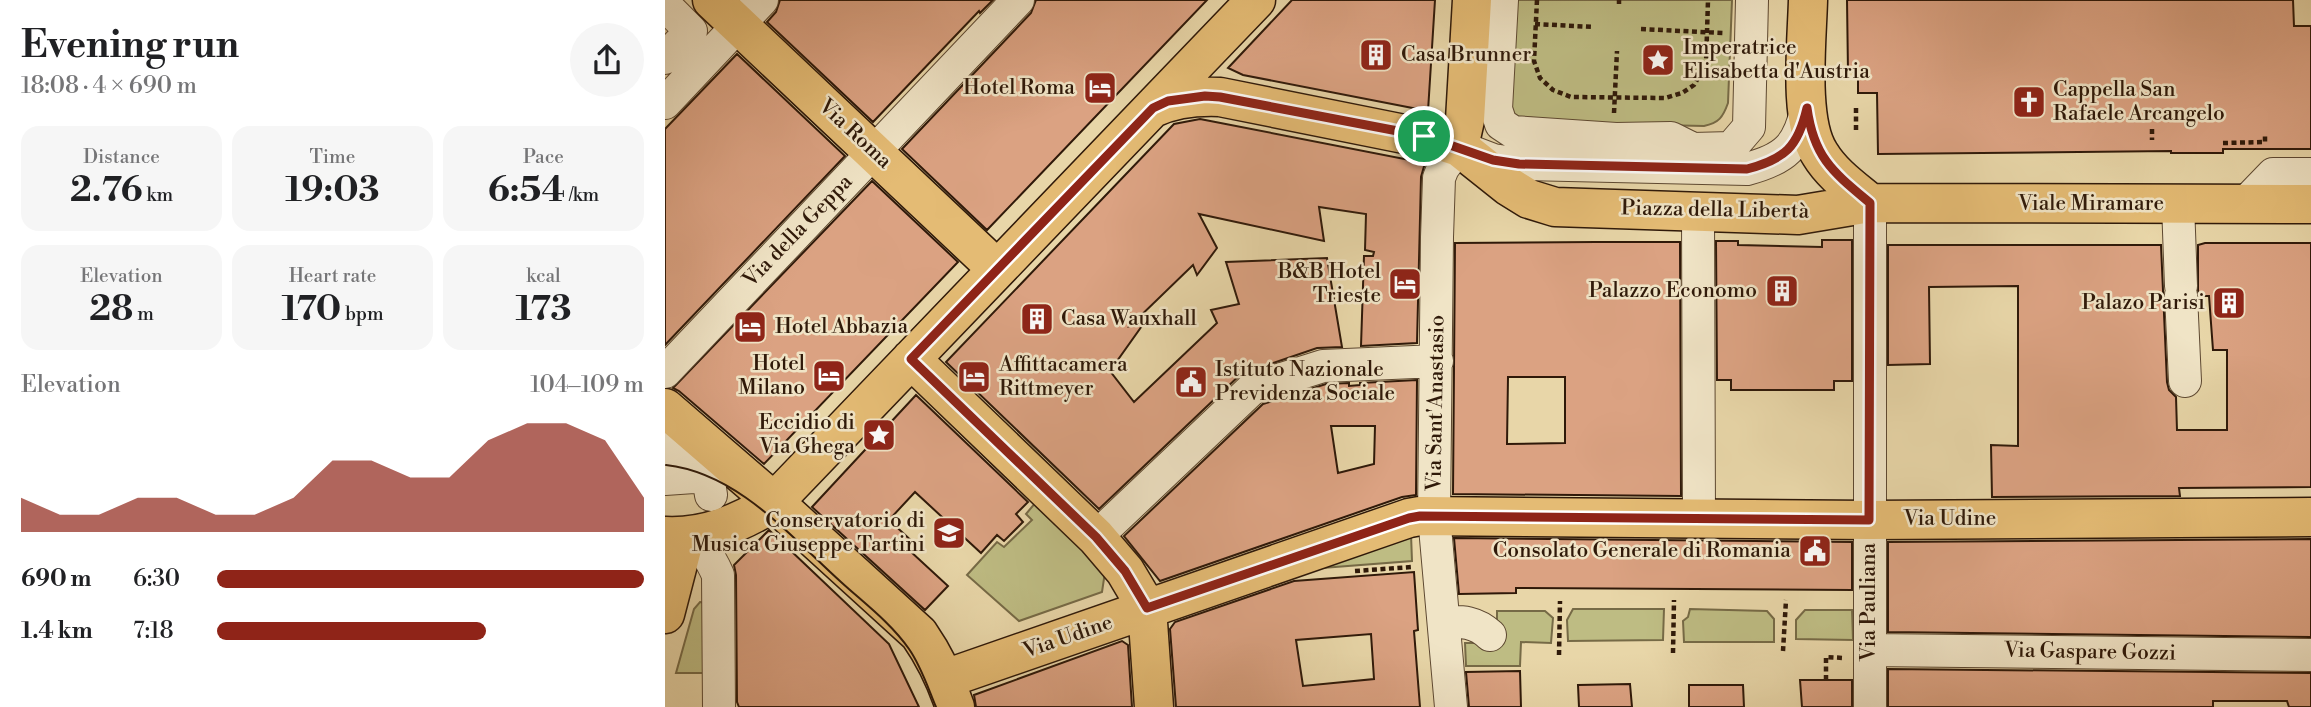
<!DOCTYPE html>
<meta charset="utf-8">
<style>
:root{--surface:#fff;--page:#f6f6f6;--text:#202124;--muted:#757577;--accent:#8f2418}
body{margin:0;font-family:"Libre Bodoni",serif;background:var(--page);color:var(--text);height:100vh;display:flex;flex-direction:column;font-size:26px;white-space:nowrap}
*{box-sizing:border-box;margin:0}
p{font-size:23px;color:var(--muted)}
.icon{flex:none;width:38px;height:38px;fill:none;stroke:currentColor;stroke-width:2;stroke-linecap:round;stroke-linejoin:round}
.map{position:relative;flex:1;overflow:hidden}
.details{display:flex;flex-direction:column;background:var(--surface);width:665px}
.details>*{flex:none}
.pin{position:absolute;display:grid;place-items:center;width:60px;height:60px;color:#fff;margin:-30px;border:4px solid #fff;border-radius:50%;box-shadow:0 2px 7px #0007}
.round{display:grid;place-items:center;flex:none;width:74px;height:74px;border-radius:37px;background:var(--page)}
.head{display:flex;align-items:center;justify-content:space-between;height:119px;padding:0 21px}
h1{font-size:38px;font-weight:700;line-height:52px}
.stats{display:grid;grid-template-columns:repeat(3,1fr);gap:10px;height:119px;padding:7px 21px}
.stats div{display:grid;align-content:center;border-radius:18px;background:var(--page);text-align:center}
.stats b{font-size:35px;font-weight:700}
.stats small{font-size:19px;font-weight:400}
.stats p{font-size:19px}
.chart{height:196px;padding:14px 21px}
.chart p{display:flex;justify-content:space-between}
.chart svg{width:100%;height:126px;margin-top:7px;fill:var(--accent);opacity:.7}
ul{padding:0 21px;list-style:none;font-size:23px}
li{display:grid;grid-template-columns:112px 84px 1fr;align-items:center;height:52px}
li i{height:18px;border-radius:9px;background:var(--accent)}
main{display:flex;flex:1;min-height:0}
.map>svg:first-child{display:block}
</style>
<main>
<section class="details">
<div class="head"><div><h1>Evening run</h1><p>18:08 · 4 × 690 m</p></div><a class="round"><svg class="icon" aria-label="share" viewBox="0 0 24 24"><path d="M12 15V3M7 8l5-5 5 5M5 13v7h14v-7"/></svg></a></div>
<div class="stats">
<div><p>Distance</p><b>2.76<small> km</small></b></div>
<div><p>Time</p><b>19:03</b></div>
<div><p>Pace</p><b>6:54<small> /km</small></b></div>
</div>
<div class="stats">
<div><p>Elevation</p><b>28<small> m</small></b></div>
<div><p>Heart rate</p><b>170<small> bpm</small></b></div>
<div><p>kcal</p><b>173</b></div>
</div>
<div class="chart"><p><span>Elevation</span>104–109 m</p>
<svg viewBox="0 0 160 44" preserveAspectRatio="none"><path d="M0 44V32L10 38L20 38L30 32L40 32L50 38L60 38L70 32L80 19L90 19L100 25L110 25L120 12L130 6L140 6L150 12L160 32V44z"/></svg>
</div>
<ul>
<li><b>690 m</b>6:30<i style="width:100%"></i></li>
<li><b>1.4 km</b>7:18<i style="width:63%"></i></li>
</ul>
</section>
<div class="map">
<svg width="1646" height="707" viewBox="0 0 1646 707">
<rect width="100%" height="100%" fill="#e8d6a8"/>
<filter id="stains"><feTurbulence type="fractalNoise" baseFrequency=".00286" numOctaves="4"/><feColorMatrix values="0 0 0 0 .2 0 0 0 0 .09 0 0 0 0 .02 0 0 0 .5 -.17"/></filter>
<radialGradient id="worn" r=".72"><stop offset=".6" stop-color="#630" stop-opacity="0"/><stop offset="1" stop-color="#630" stop-opacity=".3"/></radialGradient>
<!-- green -->
<path fill="#bebc83" stroke="#766a46" stroke-width="2" d="M842 0H1067L1063 103C1058 117 1054 123 1039 126L949 124 843 116Z
M371 502 440 572 437 592 354 621 302 575 332 542 339 547 367 520 361 514Z
M746 534 747 561 644 569Z
M35 602 40 603 39 673H11L29 609Z
M908 609H999L998 640 903 641 902 620Z
M1025 609 1102 611 1109 619V642H1019L1018 621 1023 617Z
M1140 610H1187L1188 640 1131 639V620Z
M832 611H880L888 618 886 643 856 642 855 666H801L800 643H820L832 631Z"/>
<!-- building -->
<path fill="#dba282" stroke="#2f1909" stroke-width="2" fill-rule="evenodd" d="M115 0H328L315 13 314 11 208 122 102 22 111 12Z
M371 0H542L322 230 237 149 366 13Z
M627 0H770L763 111 578 75 563 68Z
M1182 0H1628L1629 26H1646V149H1558V153H1506V151L1213 154 1212 93H1193V72H1183Z
M72 54 180 156 0 345V129Z
M535 119 760 163 756 177 752 343 696 346 699 256H708L709 252 700 250 701 214 654 207 659 241 534 214 552 248 532 275 528 265 465 326 479 323 445 371 469 402 552 323 546 310 574 304 561 262 662 258 677 347 652 348 576 374 434 509 281 362 509 124Z
M207 181 293 262 99 464 14 391 8 388Z
M1157 240H1187V381H1169V390H1066V380H1052L1051 241H1073V245L1157 247Z
M931 242H1015L1016 496 788 494 790 243ZM843 377H900V443L842 444Z
M1540 243H1646V487L1514 488 1515 496 1327 497 1326 445 1353 446V286L1264 287 1265 364 1223 365V245H1496L1502 382 1504 390 1511 397 1512 430H1562V350H1548L1544 296H1534L1533 290V245Z
M752 380 751 495 737 497 495 581 459 536 598 404 661 384 684 383V386L695 385V383ZM666 426H710L709 464 673 473Z
M251 395 363 502 351 514 358 522 339 541 332 535 316 553 250 492 224 520 251 545 245 551 283 586 260 610 147 507Z
M104 530 224 644 254 707H74L72 702 71 575 69 565Z
M789 538 1187 542V590L851 588V593L794 594Z
M1646 539V637L1223 632V542Z
M749 572 753 630 749 631 755 707H511L505 629 510 622 629 581ZM706 634 709 679 638 686 631 640Z
M457 641 463 645 467 707H311L309 695Z
M1223 669 1646 673V707H1624L1622 701H1548V707H1223Z
M855 671 856 707H804L801 672Z
M1135 680H1187V707H1137Z
M965 684 967 707H914L913 685Z
M1024 685H1078L1079 707H1024Z"/>
<g fill="none" stroke-linecap="round" stroke-linejoin="round">
<defs>
<path id="minor" d="M837 0 831 109 836 124 848 132 951 139 1006 138 1028 149 1066 148 1084 127 1087 0
M0 5 26 31 0 58
M0 103 97 0
M1513 204 1516 286
M1579 204 1608 174H1646
M1033 211 1034 518
M1516 295 1520 381
M0 372 353 0
M0 446 43 476 46 495
M0 479 43 476 47 471
M20 537C39 548 44 555 53 575L54 707
M431 537 588 388 658 366 772 361
M779 622C797 621 811 622 825 635
M1205 650 1646 655
M786 707 769 516 772 237 774 178 778 168 794 147 828 160 854 164 1082 169C1120 159 1133 147 1142 108
M1205 707V203"/>
<path id="major" d="M47 0 332 269
M1143 0C1142 41 1133 121 1155 154 1167 174 1187 188 1205 203
M488 108C510 98 531 96 555 97L779 142 794 147 843 186 864 199 890 207 1133 215 1205 203 1646 204
M794 147 800 120 807 0
M246 359 431 537 460 571 482 608 489 707
M0 408 109 502 254 634C270 657 281 680 290 707
M0 536C40 538 75 523 109 502L591 0
M0 614 20 537
M280 679 744 518 755 516 1204 520 1646 517"/>
</defs>
<!-- minor casing -->
<use href="#minor" stroke="#5d4831" stroke-width="34"/>
<!-- major casing -->
<use href="#major" stroke="#2f1909" stroke-width="41"/>
<!-- path -->
<path stroke="#2f1909" stroke-width="4.5" stroke-dasharray="5 3.5" stroke-linecap="butt" d="M872 0 869 61 875 78 888 90 906 97 1000 98 1017 93 1029 85 1041 64 1043 0
M954 4V0
M870 24 929 27
M976 29 1058 33
M949 113 952 51
M1487 129V140
M1191 130V105
M1558 143 1600 142V135
M690 571 747 567
M1118 651 1121 600
M1008 653 1009 600
M894 655 895 601
M1161 680V657L1179 658"/>
<!-- minor -->
<use href="#minor" stroke="#f0e4c6" stroke-width="32"/>
<!-- major -->
<use href="#major" stroke="#e4bb74" stroke-width="38"/>
<!-- tram -->
<path stroke="#2f1909" stroke-width="2" d="M1 465C73 473 125 536 176 582 199 603 226 623 244 649 256 666 263 688 271 707"/>
</g>
<g fill="none" stroke-linecap="round" stroke-linejoin="round">
<defs>
<path id="route" d="M540 96 555 97 759 136 828 160 854 164 1082 169C1120 159 1133 147 1142 108 1149 158 1168 172 1205 203L1204 520 755 516 744 518 482 608 460 571 431 537 246 359 488 108 503 101Z"/>
</defs>
<!-- route casing -->
<use href="#route" stroke="#fff" stroke-width="14"/>
<!-- route -->
<use href="#route" stroke="#8f2418" stroke-width="9"/>
</g>
<!-- icons -->
<defs>
<symbol id="building-square" viewBox="-11 -11 22 22"><rect x="-9" y="-9" width="18" height="18" rx="4" fill="#8f2418" stroke="#f0e4c6"/><path d="M-4-6H4V6H1V3H-1V6H-4ZM-2.5-4.3h1.7v1.8h-1.7ZM.8-4.3h1.7v1.8H.8ZM-2.5-1h1.7V.8h-1.7ZM.8-1h1.7V.8H.8Z" fill="#fff"/></symbol>
<symbol id="sight-square" viewBox="-11 -11 22 22"><rect x="-9" y="-9" width="18" height="18" rx="4" fill="#8f2418" stroke="#f0e4c6"/><path d="M0-6L1.8-2.2L6-1.7L2.9 1.2L3.7 5.4L0 3.3L-3.7 5.4L-2.9 1.2L-6-1.7L-1.8-2.2Z" fill="#fff"/></symbol>
<symbol id="hotel-square" viewBox="-11 -11 22 22"><rect x="-9" y="-9" width="18" height="18" rx="4" fill="#8f2418" stroke="#f0e4c6"/><path d="M-6-4.5h1.5V1H6V5H4.5V3h-9V5H-6ZM-4 0a1.8 1.8 0 1 1 3.6 0ZM.5 0V-2.5h3Q6-2.5 6 0Z" fill="#fff"/></symbol>
<symbol id="church-square" viewBox="-11 -11 22 22"><rect x="-9" y="-9" width="18" height="18" rx="4" fill="#8f2418" stroke="#f0e4c6"/><path d="M-1.2-6h2.4v3.5h3.3v2.4h-3.3V6h-2.4V-.1h-3.3v-2.4h3.3Z" fill="#fff"/></symbol>
<symbol id="civic-square" viewBox="-11 -11 22 22"><rect x="-9" y="-9" width="18" height="18" rx="4" fill="#8f2418" stroke="#f0e4c6"/><path d="M-.6-6.5H3V-4.5H.6V-3L4-1V1h2V6H-6V1h2V-1L-.6-3ZM-1.2 2.5V6h2.4V2.5Z" fill="#fff"/></symbol>
<symbol id="university-square" viewBox="-11 -11 22 22"><rect x="-9" y="-9" width="18" height="18" rx="4" fill="#8f2418" stroke="#f0e4c6"/><path d="M0-5L7-2L0 1L-7-2ZM-4 1L0 2.5L4 1V4Q0 6-4 4Z" fill="#fff"/></symbol>
</defs>
<g fill-rule="evenodd">
<use href="#building-square" x="692" y="36" width="38" height="38"/>
<use href="#sight-square" x="974" y="41" width="38" height="38"/>
<use href="#hotel-square" x="416" y="69" width="38" height="38"/>
<use href="#church-square" x="1345" y="83" width="38" height="38"/>
<use href="#hotel-square" x="721" y="265" width="38" height="38"/>
<use href="#building-square" x="1098" y="272" width="38" height="38"/>
<use href="#building-square" x="1545" y="284" width="38" height="38"/>
<use href="#building-square" x="353" y="300" width="38" height="38"/>
<use href="#hotel-square" x="66" y="308" width="38" height="38"/>
<use href="#hotel-square" x="145" y="357" width="38" height="38"/>
<use href="#hotel-square" x="290" y="358" width="38" height="38"/>
<use href="#civic-square" x="507" y="363" width="38" height="38"/>
<use href="#sight-square" x="195" y="416" width="38" height="38"/>
<use href="#university-square" x="265" y="514" width="38" height="38"/>
<use href="#civic-square" x="1131" y="532" width="38" height="38"/>
</g>
<g text-anchor="middle" dominant-baseline="central" stroke-width="5" stroke-linejoin="round" paint-order="stroke">
<!-- poi labels -->
<g font-size="21" fill="#2f1909" stroke="#f0e4c6" text-anchor="end">
<text x="1018" y="48" text-anchor="start">Imperatrice<tspan x="1018" dy="24">Elisabetta d'Austria</tspan></text>
<text x="736" y="55" text-anchor="start">Casa Brunner</text>
<text x="410" y="88">Hotel Roma</text>
<text x="1388" y="90" text-anchor="start">Cappella San<tspan x="1388" dy="24">Rafaele Arcangelo</tspan></text>
<text x="716" y="272">B&amp;B Hotel<tspan x="716" dy="24">Trieste</tspan></text>
<text x="1092" y="291">Palazzo Economo</text>
<text x="1540" y="303">Palazo Parisi</text>
<text x="396" y="319" text-anchor="start">Casa Wauxhall</text>
<text x="110" y="327" text-anchor="start">Hotel Abbazia</text>
<text x="140" y="364">Hotel<tspan x="140" dy="24">Milano</tspan></text>
<text x="334" y="365" text-anchor="start">Affittacamera<tspan x="334" dy="24">Rittmeyer</tspan></text>
<text x="550" y="370" text-anchor="start">Istituto Nazionale<tspan x="550" dy="24">Previdenza Sociale</tspan></text>
<text x="190" y="423">Eccidio di<tspan x="190" dy="24">Via Ghega</tspan></text>
<text x="260" y="521">Conservatorio di<tspan x="260" dy="24">Musica Giuseppe Tartini</tspan></text>
<text x="1126" y="551">Consolato Generale di Romania</text>
</g>
<!-- street labels -->
<g font-size="21" fill="#2f1909" stroke="#f0e4c6">
<text transform="translate(190 134) rotate(43)">Via Roma</text>
<text x="1426" y="204">Viale Miramare</text>
<text transform="translate(1050 210) rotate(1)">Piazza della Libertà</text>
<text transform="translate(133 231) rotate(-46)">Via della Geppa</text>
<text transform="translate(771 403) rotate(-89)">Via Sant'Anastasio</text>
<text x="1285" y="519">Via Udine</text>
<text transform="translate(1204 602) rotate(-90)">Via Pauliana</text>
<text transform="translate(403 637) rotate(-19)">Via Udine</text>
<text transform="translate(1425 652) rotate(1)">Via Gaspare Gozzi</text>
</g>
</g>
<rect width="100%" height="100%" filter="url(#stains)"/>
<rect width="100%" height="100%" fill="url(#worn)"/>
</svg>
<div class="pin" style="left:759px;top:136px;background:#1e9e55"><svg class="icon" aria-label="arrive" viewBox="0 0 24 24"><path d="M6 21V4h12l-3 4 3 4H6"/></svg></div>
</div>
</main>
